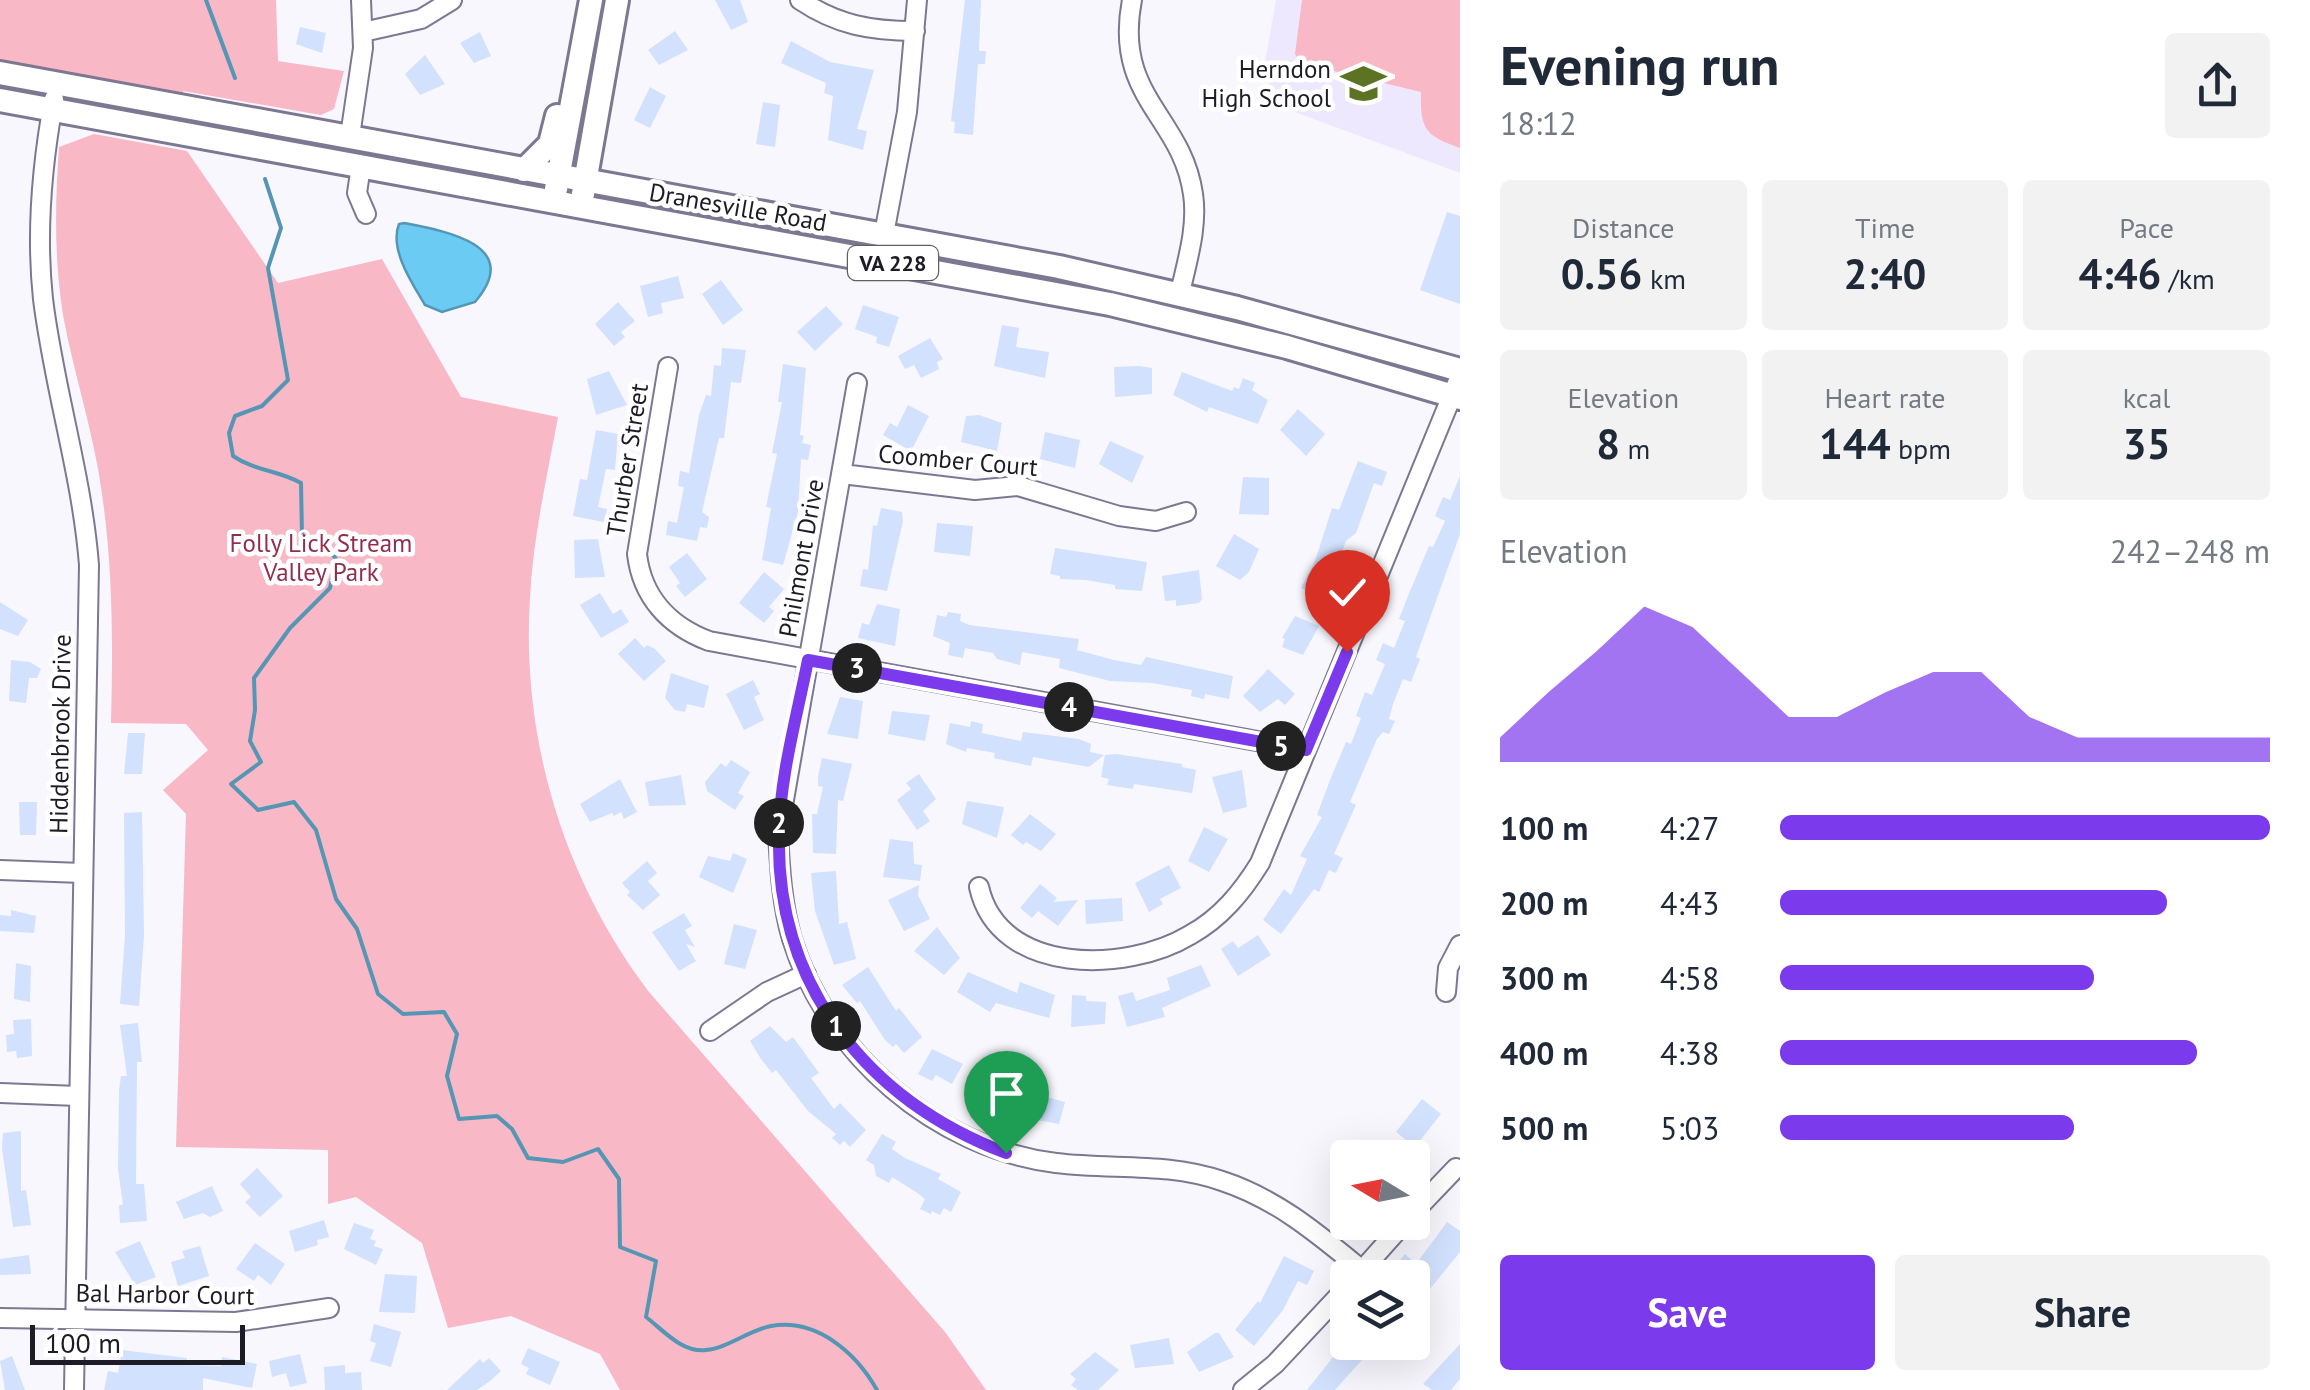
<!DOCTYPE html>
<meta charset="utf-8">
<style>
:root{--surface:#fff;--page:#f2f2f3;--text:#1f2937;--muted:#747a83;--accent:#7c3aed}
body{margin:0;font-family:"PT Sans",sans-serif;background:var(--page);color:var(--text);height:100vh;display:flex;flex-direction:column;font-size:38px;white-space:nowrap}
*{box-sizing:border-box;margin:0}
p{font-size:32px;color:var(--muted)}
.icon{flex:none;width:55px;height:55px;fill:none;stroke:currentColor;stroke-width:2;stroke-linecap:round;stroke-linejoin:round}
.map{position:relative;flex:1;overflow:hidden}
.sheet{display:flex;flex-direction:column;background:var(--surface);width:850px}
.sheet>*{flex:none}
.needle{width:65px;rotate:280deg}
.tools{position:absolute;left:1330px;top:1140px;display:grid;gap:20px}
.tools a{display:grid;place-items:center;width:100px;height:100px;border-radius:10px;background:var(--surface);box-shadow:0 10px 40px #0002;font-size:50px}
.scale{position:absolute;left:30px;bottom:25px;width:215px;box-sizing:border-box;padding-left:10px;border:5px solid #1d1b25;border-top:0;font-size:28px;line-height:35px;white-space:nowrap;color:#1d1b25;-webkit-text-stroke:8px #fff;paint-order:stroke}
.pin{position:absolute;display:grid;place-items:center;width:85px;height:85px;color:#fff;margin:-102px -42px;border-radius:50% 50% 50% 0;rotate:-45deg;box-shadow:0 0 10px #0007}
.pin .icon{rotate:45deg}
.km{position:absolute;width:50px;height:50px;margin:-25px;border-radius:50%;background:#222;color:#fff;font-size:28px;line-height:50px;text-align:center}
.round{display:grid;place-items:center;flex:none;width:105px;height:105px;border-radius:10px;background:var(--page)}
.headline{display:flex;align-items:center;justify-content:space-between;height:170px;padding:0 40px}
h1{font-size:55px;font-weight:600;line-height:75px}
.metrics{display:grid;grid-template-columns:repeat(3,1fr);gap:15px;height:170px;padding:10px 40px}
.metrics div{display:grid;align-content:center;border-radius:10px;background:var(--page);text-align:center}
.metrics b{font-size:42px;font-weight:600}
.metrics small{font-size:28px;font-weight:400}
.metrics p{font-size:28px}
.chart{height:280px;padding:20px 40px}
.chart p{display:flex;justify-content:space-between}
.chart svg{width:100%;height:180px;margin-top:10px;fill:var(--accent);opacity:.7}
.action{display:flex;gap:20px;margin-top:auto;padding:20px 40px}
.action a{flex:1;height:115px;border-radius:10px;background:var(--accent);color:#fff;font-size:40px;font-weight:600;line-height:115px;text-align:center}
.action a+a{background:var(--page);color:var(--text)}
ul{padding:0 40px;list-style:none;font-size:32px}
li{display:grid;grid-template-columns:160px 120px 1fr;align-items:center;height:75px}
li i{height:25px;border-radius:12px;background:var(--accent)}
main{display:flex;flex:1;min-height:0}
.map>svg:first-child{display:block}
</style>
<main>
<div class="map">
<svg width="1460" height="1390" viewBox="0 0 1460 1390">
<rect width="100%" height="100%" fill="#f8f7fd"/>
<!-- built -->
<path fill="#eee8ff" d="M1276 0H1460V173L1273 104 1265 62Z"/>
<!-- green -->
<path fill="#f9b8c6" d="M0 0H276L278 61 344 71 334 109 321 115 183 91 184 107 0 76Z
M1302 0H1460V148C1425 136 1420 129 1421 92L1300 63 1295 54Z
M94 134 187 151 278 283 382 259 461 397 558 417C547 477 533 537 530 598 521 739 564 880 649 992L945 1332 986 1390H620L600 1354 511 1316 448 1328 422 1243 356 1197 328 1204V1150L176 1147 186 814 163 790 208 750 186 724 111 723C113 647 113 570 102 494 94 433 74 375 63 315 54 258 55 203 59 147Z"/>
<!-- water -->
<path fill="#6ccbf2" stroke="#5496b4" stroke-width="2.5" d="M404 223C446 231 524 245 475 302L442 312 425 305C412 283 389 249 399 224Z"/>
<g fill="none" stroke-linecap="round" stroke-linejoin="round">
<!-- stream -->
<path stroke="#5496b4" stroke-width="4" d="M206 0 235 78
M265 179 281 228 268 268 288 380 262 406 235 416 229 433 233 456C255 471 278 470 301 483L302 536 308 547 326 546 336 559 330 588 290 628 254 678 255 710 250 741 261 762 231 784 258 810 294 802 316 830 336 899 357 929 378 994 403 1014 444 1012 457 1034 447 1076 459 1119 497 1116 512 1129 528 1158 563 1162 598 1149 619 1179 620 1247 656 1261 646 1317C663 1330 682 1353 706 1350 728 1348 749 1330 771 1326 817 1318 856 1353 877 1390"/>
</g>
<!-- building -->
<path fill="#d2e1fd" d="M715 0H740L748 22 731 30Z
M965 0H981L979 51H986L985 64H978L973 135 954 133 955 122 951 121Z
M300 27 326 33 322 53 296 44Z
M675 31 688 50 659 65 648 50Z
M480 32 491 56 474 63 460 43Z
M791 41 830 62 874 70 857 129 867 131 863 150 828 140 833 96 824 93 826 83 781 63Z
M425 55 445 84 420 95 405 74Z
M650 87 666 96 650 128 634 120Z
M763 102 780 105 775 147 756 144Z
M1447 212 1460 216V304L1420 290Z
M678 276 684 298 661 303 663 313 648 317 640 286Z
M721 280 743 310 723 325 702 294Z
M618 302 635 321 621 332 625 337 614 346 595 324Z
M863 305 899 317 889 347 876 343 877 337 855 329Z
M826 306 843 324 815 351 797 332Z
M1002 325 1019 328 1016 347 1049 352 1045 378 994 366Z
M930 338 943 359 937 362 939 369 921 378 914 365 905 369 898 356Z
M722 348 746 350 741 383 731 382 724 438H719L707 490 702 512 709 517 707 528 700 527 697 541 666 535 668 521 677 523 684 487 678 486 680 471 689 473 699 415 706 395 711 396 714 365 721 366Z
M783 364 806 368 800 435 804 436 802 443 811 445 808 460 801 459 798 512 783 565 762 560 771 508 766 507 777 454 772 453 782 402H778Z
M1139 366 1152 368V394L1115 397 1114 367Z
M609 371 627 405 596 415 587 379Z
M1182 372 1232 391 1234 387 1239 389 1243 378 1255 383 1252 390 1268 400 1258 424 1209 407 1207 412 1173 395Z
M908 405 929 416 911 451 883 435 890 423 897 427Z
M1298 409 1325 434 1306 456 1280 430Z
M979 415 1002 423 997 451 961 442 966 416Z
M596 430 618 434 615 470 606 469 598 507 607 509 604 522 573 516 580 479 587 480Z
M1045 432 1080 440 1075 468 1040 459Z
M1110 441 1144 456 1132 483 1099 464Z
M1358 461 1387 472 1382 486 1374 483 1356 533 1346 541 1336 568 1343 571 1337 586 1328 582 1322 597 1301 588 1315 561 1332 508 1339 510Z
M1460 476V534L1416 657 1420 659 1411 682 1403 679 1393 704 1389 719 1395 721 1389 734 1383 732 1377 739 1350 802 1356 805 1334 854 1343 858 1336 873 1329 870 1319 892 1314 889 1281 934 1263 920 1284 889 1291 895 1307 859 1300 856 1322 817 1317 815 1330 780 1346 742 1351 744 1361 718 1356 716 1365 692 1372 695 1385 664 1376 660 1383 643 1394 648 1405 621 1399 619 1408 596 1429 546 1433 547 1445 521 1435 516 1443 497 1450 500Z
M1243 477 1269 478V515L1239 514Z
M881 508 902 512 903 521 887 591 860 586 863 569 868 570 873 525 877 526Z
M937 523 973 526 970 556 934 552Z
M1234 534 1259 549 1249 572 1240 580 1216 566Z
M598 539 605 577 575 578 574 540Z
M1055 548 1147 562 1142 591 1115 589V585L1086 580 1060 579V576L1050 574Z
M687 553 707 579 685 597 676 586 680 583 669 567Z
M1199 570 1202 599 1199 603 1176 606V600L1165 601 1162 576Z
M764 572 784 589 769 607 774 611 764 623 739 603Z
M600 593 613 614 621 609 629 622 601 638 580 605Z
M0 602 28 620 18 636 0 629Z
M877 604 900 609 895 646 858 638 862 623 869 625Z
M948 612 961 614 960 621 969 625 1079 639 1077 650 1114 660 1141 665 1146 657 1233 676 1229 699 1205 694 1204 699 1191 696 1192 690 1152 683 1110 681 1059 668 1060 659 1022 652 1020 665 997 659 993 653 965 648 963 658 948 655 950 643 933 636 937 615 946 617Z
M1295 616 1319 626 1303 655 1282 647 1285 639 1282 638Z
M635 638 644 648 647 645 655 649 666 661 644 681 618 654Z
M11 660 30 662 41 669 37 678H29L26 703 9 701Z
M1268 669 1295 694 1285 705 1278 699 1260 712 1243 696Z
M671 673 709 686 704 708 687 704 685 712 675 710 665 698Z
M753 680 760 694 754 697 764 720 744 730 726 694Z
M840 697 863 701 858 739 827 734Z
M892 711 930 715 925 741 888 734Z
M971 721 983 724 982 733 1021 741 1023 732 1079 739 1091 744 1090 752 1104 755 1089 767 1033 757 1031 766 994 758 995 753 967 748 966 752 946 744 950 723 970 727Z
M128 733H145L142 774H124Z
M1116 754 1182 764V767L1196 770 1192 793 1134 784 1133 789 1107 785 1109 779 1101 777 1105 755Z
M822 758 852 764 843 801 838 800 836 854 813 853 812 814H817L823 787 818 786V777Z
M731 760 750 772 738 793 744 796 735 810 707 791 705 782 721 763 726 767Z
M1242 770 1247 807 1223 813 1212 777Z
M919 774 936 799 923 811 930 821 917 830 897 800 911 789 906 783Z
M681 775 686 805 649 806 645 782Z
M620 779 637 812 624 819 621 812 614 816 612 813 590 822 580 804Z
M967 801 1004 807 997 838 962 824Z
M19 802H37L36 835H20Z
M142 812 144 935 139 1006 120 1004 125 935 124 813Z
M1030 814 1056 834 1041 851 1026 842 1023 845 1011 835Z
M1204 827 1228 839 1209 872 1188 861Z
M890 839 913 842 914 864 922 865 920 881 883 877Z
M733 853 747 859 733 893 699 877 708 856 730 861Z
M647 861 657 873 648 881 660 895 643 910 627 895 630 892 622 883Z
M1169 865 1181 888 1160 899 1163 904 1149 912 1135 883Z
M836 871 839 924 847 922 856 959 834 965 815 911 811 873Z
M1040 884 1057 898 1053 902 1078 900 1058 926 1038 911 1032 918 1020 908Z
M919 885 918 895 930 919 904 931 888 900Z
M1122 898 1123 921 1086 924 1085 900Z
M11 910 36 916 34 933 0 931V915L11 916Z
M684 913 692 926 685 930 695 947 686 944 696 961 679 971 652 932Z
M734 924 757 930 745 969 724 964Z
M937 927 960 958 944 975 914 951Z
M1258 935 1271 955 1238 976 1221 949 1233 941 1238 948Z
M16 963 31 966 30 1002 14 999Z
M1201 965 1211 986 1162 1008 1165 1017 1127 1027 1118 996 1133 992 1136 1001 1170 990 1167 978Z
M868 967 896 1011 899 1008 922 1037 904 1053 896 1044 893 1047 885 1040 860 1001 857 1003 842 985Z
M968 972 1017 993 1020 982 1055 995 1049 1018 996 1003 990 1012 957 992Z
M1072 995 1086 996V1001L1106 1002 1105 1024 1071 1027Z
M31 1019 32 1056 17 1058 16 1051 7 1052 6 1035 14 1034 13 1020Z
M138 1023 142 1062H137L136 1184H144L147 1221 120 1223 119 1205H123L118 1169 119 1090 121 1076H127L120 1025Z
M770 1026 786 1042 793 1037 819 1073 811 1078 834 1109 840 1103 866 1130 850 1147 844 1141 840 1145 832 1138 836 1134 808 1111 776 1070 772 1073 761 1059 750 1041Z
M932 1049 963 1064 952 1084 936 1075 932 1081 918 1074Z
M977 1077 1028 1096 1029 1092 1065 1102 1059 1124 967 1107Z
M1422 1099 1441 1114 1415 1147 1396 1132Z
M21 1131V1191L26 1190 31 1225 13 1227 2 1148 3 1133Z
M882 1134 896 1142 892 1149 905 1158 941 1174 938 1179 961 1192 951 1212 944 1208 940 1215 932 1211 931 1214 920 1209 925 1199 916 1192 892 1177 889 1183 876 1176 874 1165 866 1160Z
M257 1168 283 1196 260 1217 245 1202 251 1197 240 1184Z
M212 1186 223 1211 210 1217 203 1213 184 1219 176 1202Z
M324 1220 329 1237 317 1240 318 1245 295 1252 289 1231Z
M1447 1222 1460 1231V1252L1412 1311V1278L1396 1265 1405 1254 1416 1264Z
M354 1223 374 1230 370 1239 376 1241 374 1246 383 1249 376 1265 344 1249Z
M140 1241 156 1277 135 1285 115 1252Z
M255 1243 285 1264 271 1285 258 1275 254 1281 236 1269Z
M200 1246 209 1276 178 1286 171 1262 185 1258 182 1251Z
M29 1255 31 1274 0 1275V1259Z
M1284 1256 1314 1271 1307 1285 1298 1281 1283 1310 1254 1346 1235 1330 1258 1301 1260 1303Z
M385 1274 417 1276 415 1313 379 1312Z
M374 1324 401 1332 391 1367 370 1361 376 1343 370 1341Z
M1215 1333H1219L1234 1357 1199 1372 1187 1352Z
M1169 1338 1174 1364 1135 1368 1130 1345Z
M1345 1342H1378L1335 1390H1307Z
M1460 1344V1379L1451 1390H1432L1423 1384Z
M528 1348 560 1362 550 1385 526 1374 529 1368 521 1364Z
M122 1350 187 1358V1365L221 1366 222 1357 257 1364 252 1388 203 1378V1390H104L108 1371 118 1373Z
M1095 1352 1119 1370 1098 1390H1078L1071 1385 1076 1379 1070 1374Z
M300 1354 307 1383 290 1387 286 1373 272 1377 269 1361Z
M12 1356 25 1390H5L0 1361Z
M489 1358 501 1371 490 1381 477 1390H447L480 1359 483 1363Z
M345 1365V1373L361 1372 362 1390H325L324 1367Z"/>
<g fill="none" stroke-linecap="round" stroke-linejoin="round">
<defs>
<path id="minor" d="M800 0C837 25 871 31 915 31
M1132 0C1113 97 1182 116 1193 194 1198 227 1187 261 1180 293
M363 32 421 19 452 0
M54 99C42 164 36 234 43 299 54 389 82 475 89 565L74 1390
M350 136 363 48 361 0
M361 166 357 193 366 214
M884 234 907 112 917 0
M668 367 637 554C642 597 669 626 709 641L1306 750
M857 383 778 834C780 869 782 905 792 939 828 1055 936 1148 1056 1163 1113 1170 1167 1162 1222 1181 1277 1199 1318 1234 1362 1270
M842 474 975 490 1018 486 1119 516 1156 521 1186 512
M0 870 82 873
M979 887C999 976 1127 973 1190 935 1221 918 1242 892 1260 863L1460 376
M1446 992 1448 968 1460 945
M710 1031 767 992 806 974
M0 1093 78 1096
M1412 1214 1456 1168
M1356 1277 1405 1222
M0 1318 236 1322 329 1308
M1243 1390 1275 1364 1348 1286"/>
<path id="major" d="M0 73 1059 267 1237 308 1460 370
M0 100 1110 304 1287 347 1460 398
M524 170 550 144 557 116
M556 189 591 0
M583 194 617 0"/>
</defs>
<!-- minor casing -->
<use href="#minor" stroke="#7d7792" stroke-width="22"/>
<!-- major casing -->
<use href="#major" stroke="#7d7792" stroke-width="28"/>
<!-- minor -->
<use href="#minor" stroke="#fff" stroke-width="18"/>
<!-- major -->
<use href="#major" stroke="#fff" stroke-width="22"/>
</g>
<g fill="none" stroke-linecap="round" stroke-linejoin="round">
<defs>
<path id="route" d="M1006 1153C867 1100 775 985 779 833 780 776 797 716 808 660L1306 750 1347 652"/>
</defs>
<!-- route casing -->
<use href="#route" stroke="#fff" stroke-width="20"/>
<!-- route -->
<use href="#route" stroke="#7c3aed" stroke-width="12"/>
</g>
<!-- icons -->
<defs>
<symbol id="school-bare" viewBox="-9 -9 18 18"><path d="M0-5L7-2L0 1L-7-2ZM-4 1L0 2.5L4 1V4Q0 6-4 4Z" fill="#5c7324" stroke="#fff" stroke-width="2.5" paint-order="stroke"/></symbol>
</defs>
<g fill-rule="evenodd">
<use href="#school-bare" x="1332" y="52" width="63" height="63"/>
</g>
<g text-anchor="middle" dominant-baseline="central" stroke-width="9" stroke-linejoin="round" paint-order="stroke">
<!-- shield labels -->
<rect fill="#fff" stroke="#615f66" stroke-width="2.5" x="848" y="246" width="90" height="34" rx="8"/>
<g font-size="22" font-weight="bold" fill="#1d1b25">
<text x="893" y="263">VA 228</text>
</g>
<!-- poi labels -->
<g font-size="25" fill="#1d1b25" stroke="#fff" text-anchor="end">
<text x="1331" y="69">Herndon<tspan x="1331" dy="29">High School</tspan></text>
</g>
<!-- street labels -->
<g font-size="25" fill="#1d1b25" stroke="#fff">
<text transform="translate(738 207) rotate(10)">Dranesville Road</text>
<text transform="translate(627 460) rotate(-81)">Thurber Street</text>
<text transform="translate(958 460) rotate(5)">Coomber Court</text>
<text transform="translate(801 558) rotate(-80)">Philmont Drive</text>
<text transform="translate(60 734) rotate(-89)">Hiddenbrook Drive</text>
<text transform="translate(165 1294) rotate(1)">Bal Harbor Court</text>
</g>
<!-- park labels -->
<g font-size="25" fill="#922e4d" stroke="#fff">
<text x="321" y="543">Folly Lick Stream<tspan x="321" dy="29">Valley Park</tspan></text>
</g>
</g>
</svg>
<div class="tools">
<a><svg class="needle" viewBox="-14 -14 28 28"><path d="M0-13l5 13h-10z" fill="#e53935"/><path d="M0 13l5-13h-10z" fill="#747a83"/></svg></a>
<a><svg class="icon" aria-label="layers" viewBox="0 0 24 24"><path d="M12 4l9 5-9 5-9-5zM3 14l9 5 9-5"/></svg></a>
</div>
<div class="scale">100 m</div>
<div class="pin" style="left:1006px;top:1153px;background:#1e9e55"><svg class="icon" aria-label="arrive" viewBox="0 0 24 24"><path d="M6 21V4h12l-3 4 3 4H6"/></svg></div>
<div class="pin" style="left:1347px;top:652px;background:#d93025"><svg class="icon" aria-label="check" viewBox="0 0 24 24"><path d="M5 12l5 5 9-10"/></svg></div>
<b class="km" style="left:836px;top:1026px">1</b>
<b class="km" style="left:779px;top:823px">2</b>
<b class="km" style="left:857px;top:668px">3</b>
<b class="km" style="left:1069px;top:707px">4</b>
<b class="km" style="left:1281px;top:746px">5</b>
</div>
<section class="sheet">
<div class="headline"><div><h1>Evening run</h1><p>18:12</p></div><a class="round"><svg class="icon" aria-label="share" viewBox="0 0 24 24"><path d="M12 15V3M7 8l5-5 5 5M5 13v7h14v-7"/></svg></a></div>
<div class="metrics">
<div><p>Distance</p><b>0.56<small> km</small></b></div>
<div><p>Time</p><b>2:40</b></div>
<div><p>Pace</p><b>4:46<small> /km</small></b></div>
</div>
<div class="metrics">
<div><p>Elevation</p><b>8<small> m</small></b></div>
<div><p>Heart rate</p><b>144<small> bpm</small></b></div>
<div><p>kcal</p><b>35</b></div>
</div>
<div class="chart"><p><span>Elevation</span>242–248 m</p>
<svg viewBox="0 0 160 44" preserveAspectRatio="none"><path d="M0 44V38L10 27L20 17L30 6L40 11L50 22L60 33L70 33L80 27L90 22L100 22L110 33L120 38L130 38L140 38L150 38L160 38V44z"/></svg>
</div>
<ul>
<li><b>100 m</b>4:27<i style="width:100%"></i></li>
<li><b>200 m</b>4:43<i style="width:79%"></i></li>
<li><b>300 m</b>4:58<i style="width:64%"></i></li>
<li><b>400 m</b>4:38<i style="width:85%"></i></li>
<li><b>500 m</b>5:03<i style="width:60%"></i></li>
</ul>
<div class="action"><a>Save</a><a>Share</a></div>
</section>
</main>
